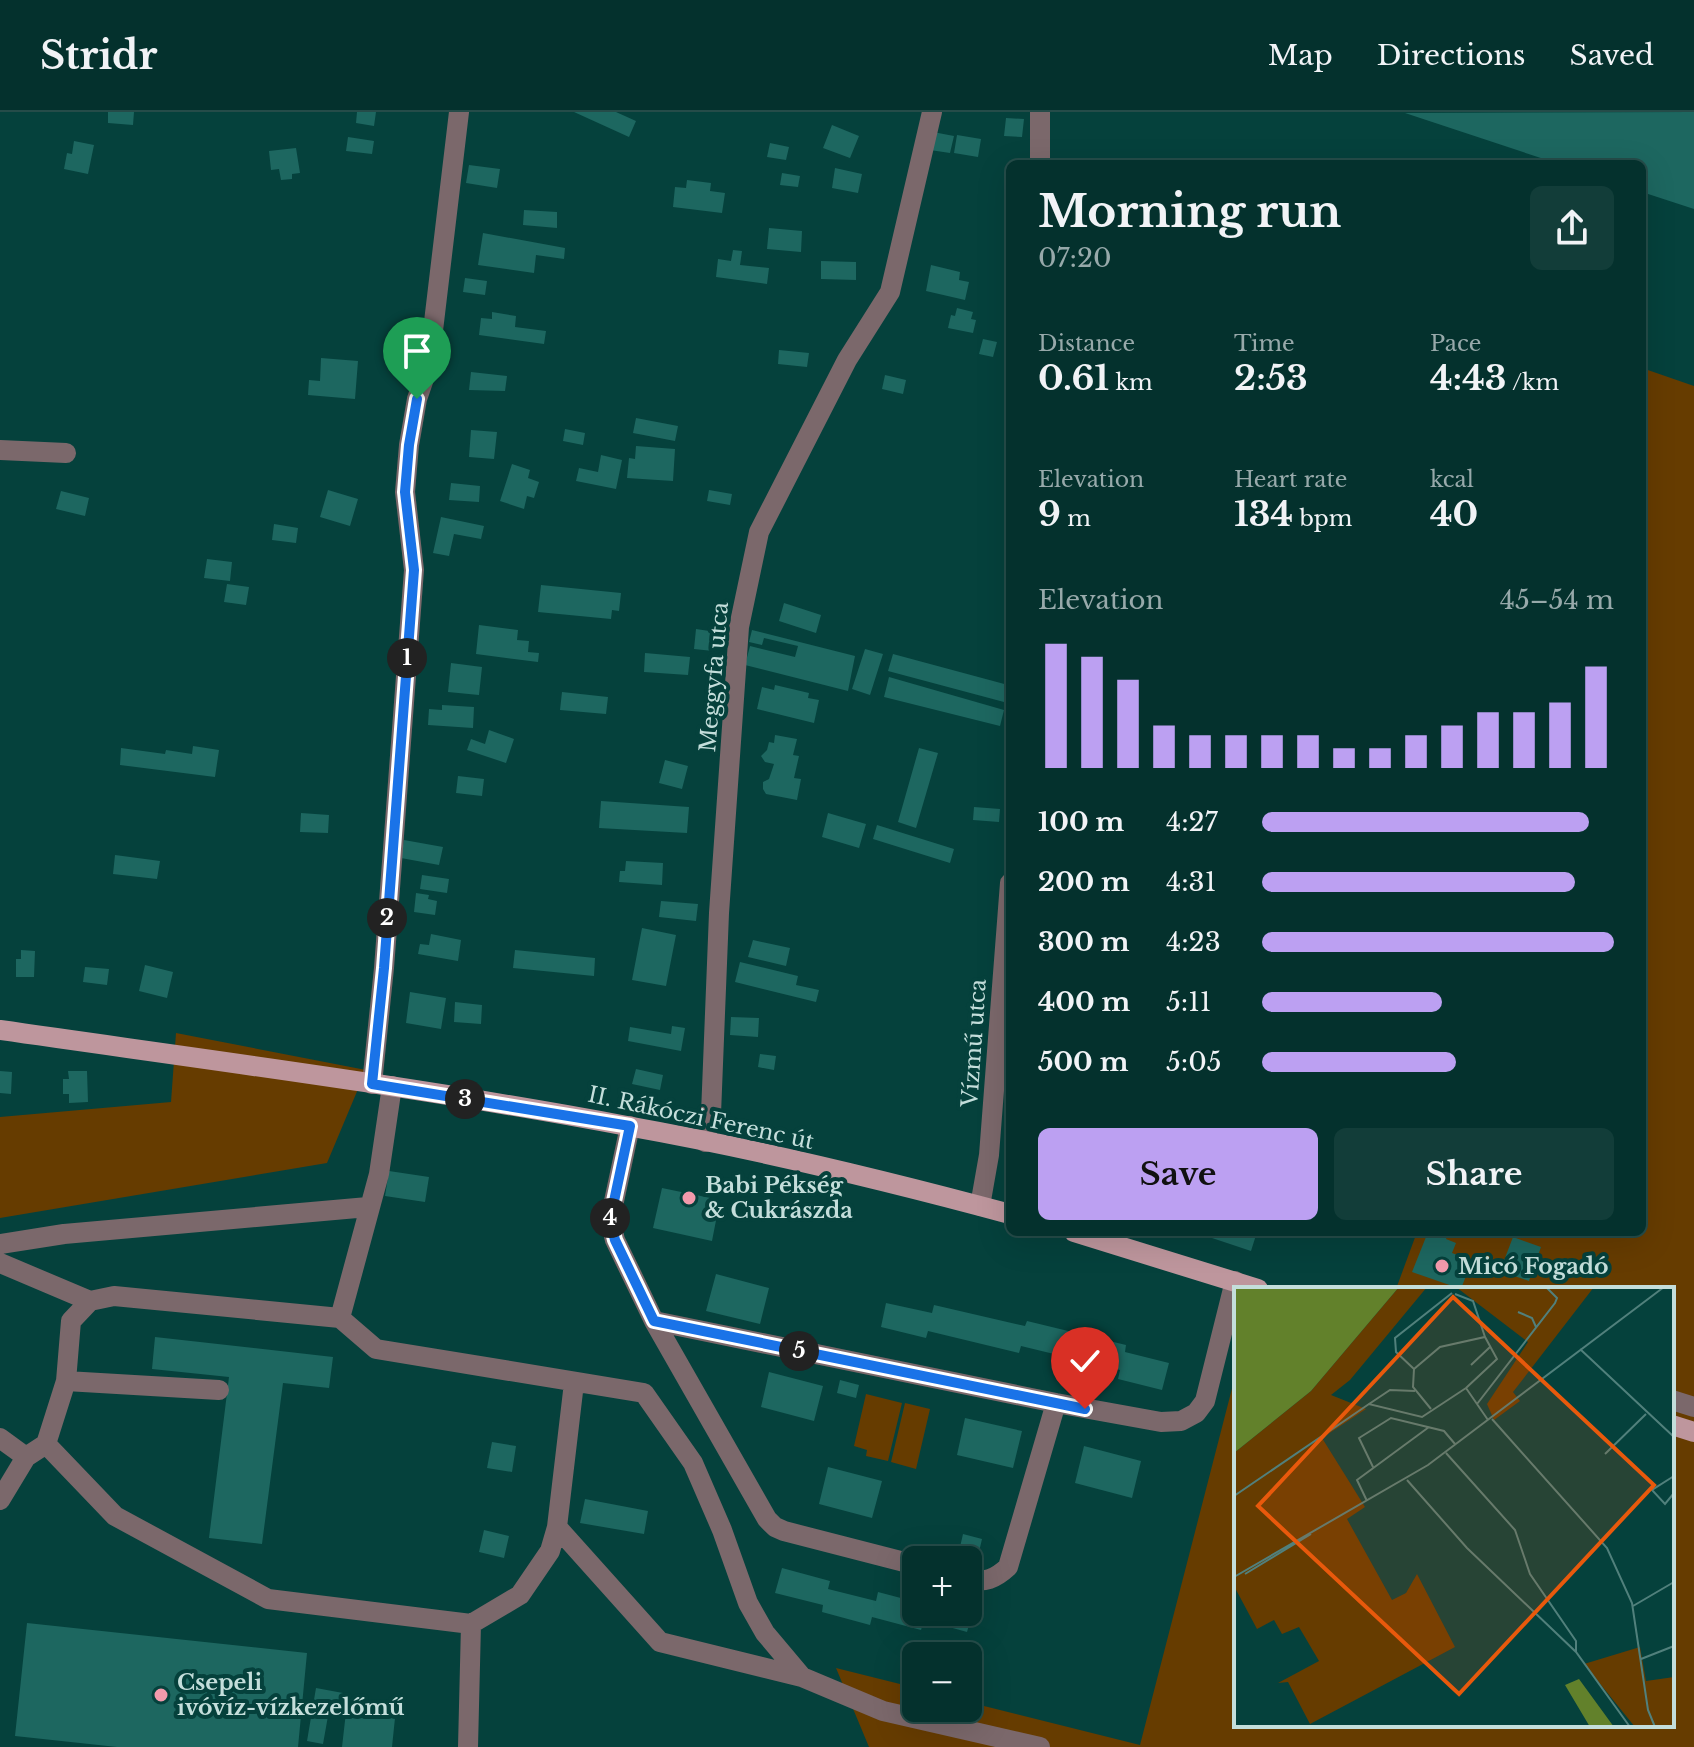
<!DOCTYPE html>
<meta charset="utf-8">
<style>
:root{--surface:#04312d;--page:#123d39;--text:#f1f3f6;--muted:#97a9aa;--line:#254c49;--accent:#bca0f2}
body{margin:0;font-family:"Libre Baskerville",serif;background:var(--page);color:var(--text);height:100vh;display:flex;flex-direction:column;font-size:30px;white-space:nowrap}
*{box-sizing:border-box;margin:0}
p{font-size:26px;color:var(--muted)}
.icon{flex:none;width:44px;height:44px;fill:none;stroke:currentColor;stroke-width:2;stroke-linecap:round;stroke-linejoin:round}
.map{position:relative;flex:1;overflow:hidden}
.details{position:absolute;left:1006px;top:48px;width:640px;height:1076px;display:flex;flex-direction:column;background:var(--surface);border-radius:12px;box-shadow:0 8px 32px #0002,0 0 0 2px var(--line)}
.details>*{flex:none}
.buttons{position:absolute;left:902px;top:1434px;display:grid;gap:16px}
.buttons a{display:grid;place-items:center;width:80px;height:80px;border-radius:12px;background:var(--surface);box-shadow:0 8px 32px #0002,0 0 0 2px var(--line);font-size:40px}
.pin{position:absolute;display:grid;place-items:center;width:68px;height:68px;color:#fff;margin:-82px -34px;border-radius:50% 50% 50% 0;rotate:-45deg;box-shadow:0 0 8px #0007}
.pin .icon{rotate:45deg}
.km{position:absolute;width:40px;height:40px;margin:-20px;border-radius:50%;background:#222;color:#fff;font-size:22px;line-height:40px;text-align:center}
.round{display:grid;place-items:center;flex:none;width:84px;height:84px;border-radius:12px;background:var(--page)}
.overview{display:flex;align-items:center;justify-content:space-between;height:136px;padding:0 32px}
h1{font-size:44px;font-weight:700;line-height:60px}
.figures{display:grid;grid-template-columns:repeat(3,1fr);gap:12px;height:136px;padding:8px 32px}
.figures div{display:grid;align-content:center}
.figures b{font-size:34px;font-weight:700}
.figures small{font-size:22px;font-weight:400}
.figures p{font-size:22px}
.chart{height:224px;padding:16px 32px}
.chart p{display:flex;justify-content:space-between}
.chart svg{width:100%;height:144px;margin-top:8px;stroke:var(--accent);stroke-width:6}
.cta{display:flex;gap:16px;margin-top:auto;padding:16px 32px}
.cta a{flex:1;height:92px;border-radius:12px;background:var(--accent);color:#111;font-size:32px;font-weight:700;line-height:92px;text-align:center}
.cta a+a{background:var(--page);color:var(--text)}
ul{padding:0 32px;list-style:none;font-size:26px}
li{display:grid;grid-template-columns:128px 96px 1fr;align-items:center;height:60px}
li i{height:20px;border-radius:10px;background:var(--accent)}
header{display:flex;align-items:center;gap:48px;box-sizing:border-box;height:112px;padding:0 40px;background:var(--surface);border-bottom:2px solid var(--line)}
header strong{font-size:38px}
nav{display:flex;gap:44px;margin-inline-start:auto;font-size:28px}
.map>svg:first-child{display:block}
</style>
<header>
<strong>Stridr</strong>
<nav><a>Map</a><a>Directions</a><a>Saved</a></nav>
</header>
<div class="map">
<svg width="1694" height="1635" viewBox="0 0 1694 1635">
<rect width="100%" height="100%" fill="#05413c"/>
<!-- green -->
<path fill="#663c00" d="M1642 256 1694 274V1635H869L836 1556 916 1576V1596H968V1590L1140 1633 1236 1261V1613H1672V1177H1396L1417 1120H1642Z
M176 921 366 958 327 1051 0 1106V1005L171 990Z
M866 1282 902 1291 888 1349 866 1344 867 1338 854 1334Z
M905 1291 930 1297 916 1357 891 1350Z"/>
<!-- building -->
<path fill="#1d6760" d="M108 0H134L133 13 108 11Z
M357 0H376L374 14 356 11Z
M574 0H616L636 9 629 25Z
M1694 0V97L1642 80V52H1559L1405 1Z
M1006 6 1024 7 1022 25 1004 24Z
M832 13 859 24 850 46 823 36Z
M933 20 954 24 950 41 930 38Z
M957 23 981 27 978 45 954 41Z
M348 25 374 29 372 42 346 39Z
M74 29 94 33 88 62 64 57 67 41 72 42Z
M770 31 789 35 786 48 767 45Z
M296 36 300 61 292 62V67L281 68 279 57 271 58 269 39Z
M469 53 500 57 497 76 466 71Z
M835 56 862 62 858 81 832 76Z
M782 61 800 64 798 75 780 73Z
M687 68 711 71 710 79 725 81 722 101 673 95 675 75 686 76Z
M524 98 557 100V116L523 113Z
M769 116 802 119 801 140 767 137Z
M483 121 565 136 564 147 536 143 534 161 478 153Z
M733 138 742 139 740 153 769 156 767 172 716 165 718 147 731 149Z
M821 149 856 150V168L821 167Z
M931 153 960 160 959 168 969 170 965 188 926 179Z
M465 166 487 169 485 183 463 180Z
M957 196 973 200 971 207 976 208 973 221 948 216 951 203 955 204Z
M492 200 516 204 515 215 546 219 544 232 479 223 481 206 492 207Z
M983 227 997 230 993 245 979 242Z
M779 238 809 241 807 255 778 252Z
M321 246 358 249 355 287 308 283 309 268 320 269Z
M471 260 507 264 505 279 469 278Z
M885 263 906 268 903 282 882 277Z
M636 306 678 314 675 329 633 321Z
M565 317 585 321 583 333 563 329Z
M471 318 497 320 494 347 469 345Z
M636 334 675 337 673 369 627 366 629 346 635 347Z
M601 343 622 348 616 377 576 369 579 356 598 360Z
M512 352 530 358 528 366 539 370 534 386 527 384 524 397 500 389Z
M451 371 480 374 479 390 449 388Z
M328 378 358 387 350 414 320 405Z
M709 378 732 382 730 393 707 389Z
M61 379 89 386 85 404 56 397Z
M441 405 484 414 481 427 454 422 449 444 433 441Z
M274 412 298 416 296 431 272 428Z
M207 447 232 450 230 469 204 466Z
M227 472 249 475 246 493 224 490Z
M541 473 621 481 619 499 612 498 611 507 538 500Z
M784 491 821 503 816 521 779 509Z
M479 513 518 518 517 528 529 529 528 540 539 541 538 550 476 542Z
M696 517 716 520 713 539 694 537Z
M752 518 855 544 848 579 745 553 750 534 795 545 798 534 764 526 762 533 749 530Z
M865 537 883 542 870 583 852 577Z
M645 541 690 545 688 563 644 560Z
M893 542 1008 573 1004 590 888 559Z
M451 551 482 555 479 583 448 580Z
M889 565 1004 598 1000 614 884 585Z
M775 573 809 581 808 586 819 588 814 611 757 597 762 575 774 578Z
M562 580 608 585 606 602 560 598Z
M442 593 474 595 473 616 428 613 429 597 442 598Z
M489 618 514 627 506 651 467 638 471 627 485 632Z
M775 623 797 627 793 643 799 644 794 666 801 667 797 688 766 682 763 677V670L769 667 774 652 765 650 761 644 767 638 769 630 774 631Z
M193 634 219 638 215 665 120 653 121 636 165 642 166 638 192 642Z
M919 636 938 641 916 716 898 710Z
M665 648 688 654 682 677 659 671Z
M458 664 484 667 482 684 456 681Z
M601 689 689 695 687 721 599 716Z
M974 695 1000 697 999 710 973 708Z
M301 701 329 703 328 721 300 720Z
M828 701 866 712 859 736 822 725Z
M877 713 954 737 950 751 873 727Z
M404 728 443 735 439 753 401 746Z
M115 743 160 749 157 767 113 762Z
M626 749 663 751 662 773 619 770 620 759H625Z
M422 763 449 767 447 781 420 777Z
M416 781 429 783 428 787 437 789 435 803 414 800Z
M661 789 698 792 696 809 659 805Z
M642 816 676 823 666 874 632 868Z
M431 822 461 828 458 849 418 842 420 832 429 833Z
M753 828 790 836 786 854 748 845Z
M21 838 35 839 34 865H16V847H21Z
M515 838 595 846 594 864 513 856Z
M740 850 798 864 796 873 819 878 816 890 735 870Z
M145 853 173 860 167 886 139 879Z
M85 855 109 857 107 873 83 870Z
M410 880 446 886 441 917 406 911Z
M455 890 482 893 481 912 454 910Z
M731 905 759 906 758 925 730 923Z
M672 914 685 916 681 939 628 929 630 915 671 922Z
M760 942 776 944 774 958 758 955Z
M636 957 663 963 660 978 632 972Z
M0 959 12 960 11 982 0 981Z
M68 959H87L88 990 69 991V982H63V967H69Z
M389 1059 429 1065 425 1090 385 1084Z
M662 1076 720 1088 712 1129 653 1116Z
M1215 1120H1257L1251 1139 1212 1126Z
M1428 1120H1449L1446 1127 1456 1131 1452 1141 1472 1148 1461 1177 1412 1160Z
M1513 1125 1541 1135 1529 1169 1500 1159Z
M716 1162 769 1176 760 1212 706 1199Z
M886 1191 932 1201 934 1193 1025 1214 1027 1209 1126 1233 1125 1240 1169 1251 1162 1278 1118 1267 1120 1258 1021 1234 1019 1241 928 1219 926 1226 881 1215Z
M155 1225 333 1245 329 1276 283 1271 262 1432 209 1426 229 1265 152 1257Z
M769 1260 823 1274 814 1309 761 1295Z
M840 1268 859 1273 856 1286 837 1281Z
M965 1306 1022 1319 1013 1356 957 1343Z
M492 1330 516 1334 512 1360 487 1356Z
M1084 1334 1141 1349 1132 1386 1075 1371Z
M828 1355 882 1369 872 1406 819 1392Z
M585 1387 648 1399 644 1422 580 1411Z
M484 1418 509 1424 504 1446 479 1440Z
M963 1422 982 1427 979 1440 960 1435Z
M782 1456 830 1469 828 1477 876 1489 878 1480 916 1490V1500H968V1494L974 1495 967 1520 924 1508 921 1518 872 1505 870 1513 822 1500 823 1493 775 1481Z
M27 1511 307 1541 298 1635H117L15 1624Z
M316 1576 343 1581 339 1606 328 1604 323 1632 307 1629Z
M346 1600 395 1606 392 1635H342Z"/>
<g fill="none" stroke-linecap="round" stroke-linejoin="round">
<!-- minor -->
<path stroke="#7b686b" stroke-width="20" d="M1040 0V52
M0 338 66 341
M372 972 384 856 414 458 405 380 409 333 417 287 429 252 459 0
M392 974 379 1062 340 1206 376 1237 644 1281 693 1351 722 1418 748 1491 765 1521 802 1565 883 1599 1040 1635
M630 1014 610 1108 615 1128 654 1209 767 1407 775 1415 784 1419 916 1453
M705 1030 711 1002 719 801 739 515 759 420 847 248 890 180 932 0
M980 1094 989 1043 1010 771
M0 1132 64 1122 368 1095
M0 1151 90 1189
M340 1206 114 1184 90 1189 71 1209 66 1269 46 1332 115 1404 268 1487 471 1512 520 1483 550 1439 557 1415 574 1271
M654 1209 1056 1291 1161 1310 1181 1309 1196 1301 1205 1289 1235 1169
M66 1269 219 1278
M1672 1288 1694 1295
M0 1326 26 1345
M0 1388 26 1345 46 1332
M557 1415 660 1530 802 1565
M968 1467C985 1471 995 1467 1008 1455L1056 1291
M468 1635 471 1512"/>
<!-- major -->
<path stroke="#be969d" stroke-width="20" d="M0 918C209 948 419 975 627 1014 756 1037 884 1068 1010 1102
M1074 1120 1258 1177
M1672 1313 1694 1320"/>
</g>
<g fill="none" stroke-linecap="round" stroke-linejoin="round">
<defs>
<path id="route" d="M417 287 409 333 405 380 414 458 384 856 372 972 630 1014 610 1108 615 1128 654 1209 1085 1297"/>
</defs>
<!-- route casing -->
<use href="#route" stroke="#fff" stroke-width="16"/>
<!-- route -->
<use href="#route" stroke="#1a73e8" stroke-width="10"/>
</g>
<!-- markers -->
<g fill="#f39aac" stroke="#05413c" stroke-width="3">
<circle cx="689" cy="1086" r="8"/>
<circle cx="1442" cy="1154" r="8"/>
<circle cx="161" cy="1583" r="8"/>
</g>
<g text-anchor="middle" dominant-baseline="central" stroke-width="8" stroke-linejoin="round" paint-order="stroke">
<!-- street labels -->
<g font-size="22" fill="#c4dedb" stroke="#05413c">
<text transform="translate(714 565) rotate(-85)">Meggyfa utca</text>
<text transform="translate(974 931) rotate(-86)">Vízmű utca</text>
<text transform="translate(701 1006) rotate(12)">II. Rákóczi Ferenc út</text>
</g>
<!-- poi labels -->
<g font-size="22" font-weight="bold" fill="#c4dedb" stroke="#05413c" text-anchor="start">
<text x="705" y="1073">Babi Pékség<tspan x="705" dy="25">&amp; Cukrászda</tspan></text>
<text x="1458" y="1154">Micó Fogadó</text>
<text x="177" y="1570">Csepeli<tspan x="177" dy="25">ivóvíz-vízkezelőmű</tspan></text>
</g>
</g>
<!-- overview -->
<g transform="translate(1234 1175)">
<rect width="440" height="440" fill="#05413c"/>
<path d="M165 0H193L116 93 97 108 132 122 88 151 131 220 113 232 158 313 172 306 183 287 221 360 76 437 54 395 44 396 85 374 65 340 48 347 40 333 23 342 0 299V166L77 104ZM222 0H360L279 105 286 114 260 133 253 117 294 55ZM406 360 412 394 440 390V440H401L350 377Z" fill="#663c00"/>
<path d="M0 0H165L77 104 0 166ZM345 392 380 440H356L331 398Z" fill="#62812b"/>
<path fill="none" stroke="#51807c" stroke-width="2" d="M221 7 239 14 251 50M284 25 298 31 302 40M346 62 440 150M237 78 256 60M180 82 162 65 161 51 218 6M135 117 156 103 181 104M243 117 321 16 323 11 312 0M197 122 179 100 180 82 206 60 251 50 263 72 232 101M258 132 373 261 398 316 414 423 421 440M212 166 281 243 296 287 342 354V365M371 167 412 127M139 180 125 151 157 131 210 144 221 157M440 189 418 203 431 217 440 206M173 193 233 261 342 365 396 440M0 209 135 117 188 130 232 101 254 133M133 214 123 193 195 140M11 287 77 247M0 290 194 178 430 0M399 319 440 295M407 372 440 359"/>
<path fill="#e8590c" fill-opacity="0.15" stroke="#e8590c" stroke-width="4" d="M219 10 420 198 225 407 24 219Z"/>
<rect width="440" height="440" fill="none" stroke="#c4dedb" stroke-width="4"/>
</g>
</svg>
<div class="buttons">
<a>+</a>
<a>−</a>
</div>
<div class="pin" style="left:417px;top:287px;background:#1e9e55"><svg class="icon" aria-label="arrive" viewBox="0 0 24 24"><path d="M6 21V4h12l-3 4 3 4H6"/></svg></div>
<div class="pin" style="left:1085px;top:1297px;background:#d93025"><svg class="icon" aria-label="check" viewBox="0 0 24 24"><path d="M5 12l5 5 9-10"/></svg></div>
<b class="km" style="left:407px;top:546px">1</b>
<b class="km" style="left:387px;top:806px">2</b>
<b class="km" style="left:465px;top:987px">3</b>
<b class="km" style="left:610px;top:1106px">4</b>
<b class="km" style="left:799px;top:1239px">5</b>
<section class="details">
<div class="overview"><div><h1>Morning run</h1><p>07:20</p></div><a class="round"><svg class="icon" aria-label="share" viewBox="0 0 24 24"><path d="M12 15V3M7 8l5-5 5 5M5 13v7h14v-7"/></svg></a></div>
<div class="figures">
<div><p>Distance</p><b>0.61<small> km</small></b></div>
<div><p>Time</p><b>2:53</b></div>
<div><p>Pace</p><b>4:43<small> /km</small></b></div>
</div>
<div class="figures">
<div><p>Elevation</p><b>9<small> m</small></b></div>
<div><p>Heart rate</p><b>134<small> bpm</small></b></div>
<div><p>kcal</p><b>40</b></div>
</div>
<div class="chart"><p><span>Elevation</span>45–54 m</p>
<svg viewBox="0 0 160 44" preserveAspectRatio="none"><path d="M5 44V6M15 44V10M25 44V17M35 44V31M45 44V34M55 44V34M65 44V34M75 44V34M85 44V38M95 44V38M105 44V34M115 44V31M125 44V27M135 44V27M145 44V24M155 44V13"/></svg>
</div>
<ul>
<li><b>100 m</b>4:27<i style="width:93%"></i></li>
<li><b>200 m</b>4:31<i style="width:89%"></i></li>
<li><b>300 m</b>4:23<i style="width:100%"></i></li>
<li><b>400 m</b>5:11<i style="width:51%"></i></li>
<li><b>500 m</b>5:05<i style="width:55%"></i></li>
</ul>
<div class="cta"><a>Save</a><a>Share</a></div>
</section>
</div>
